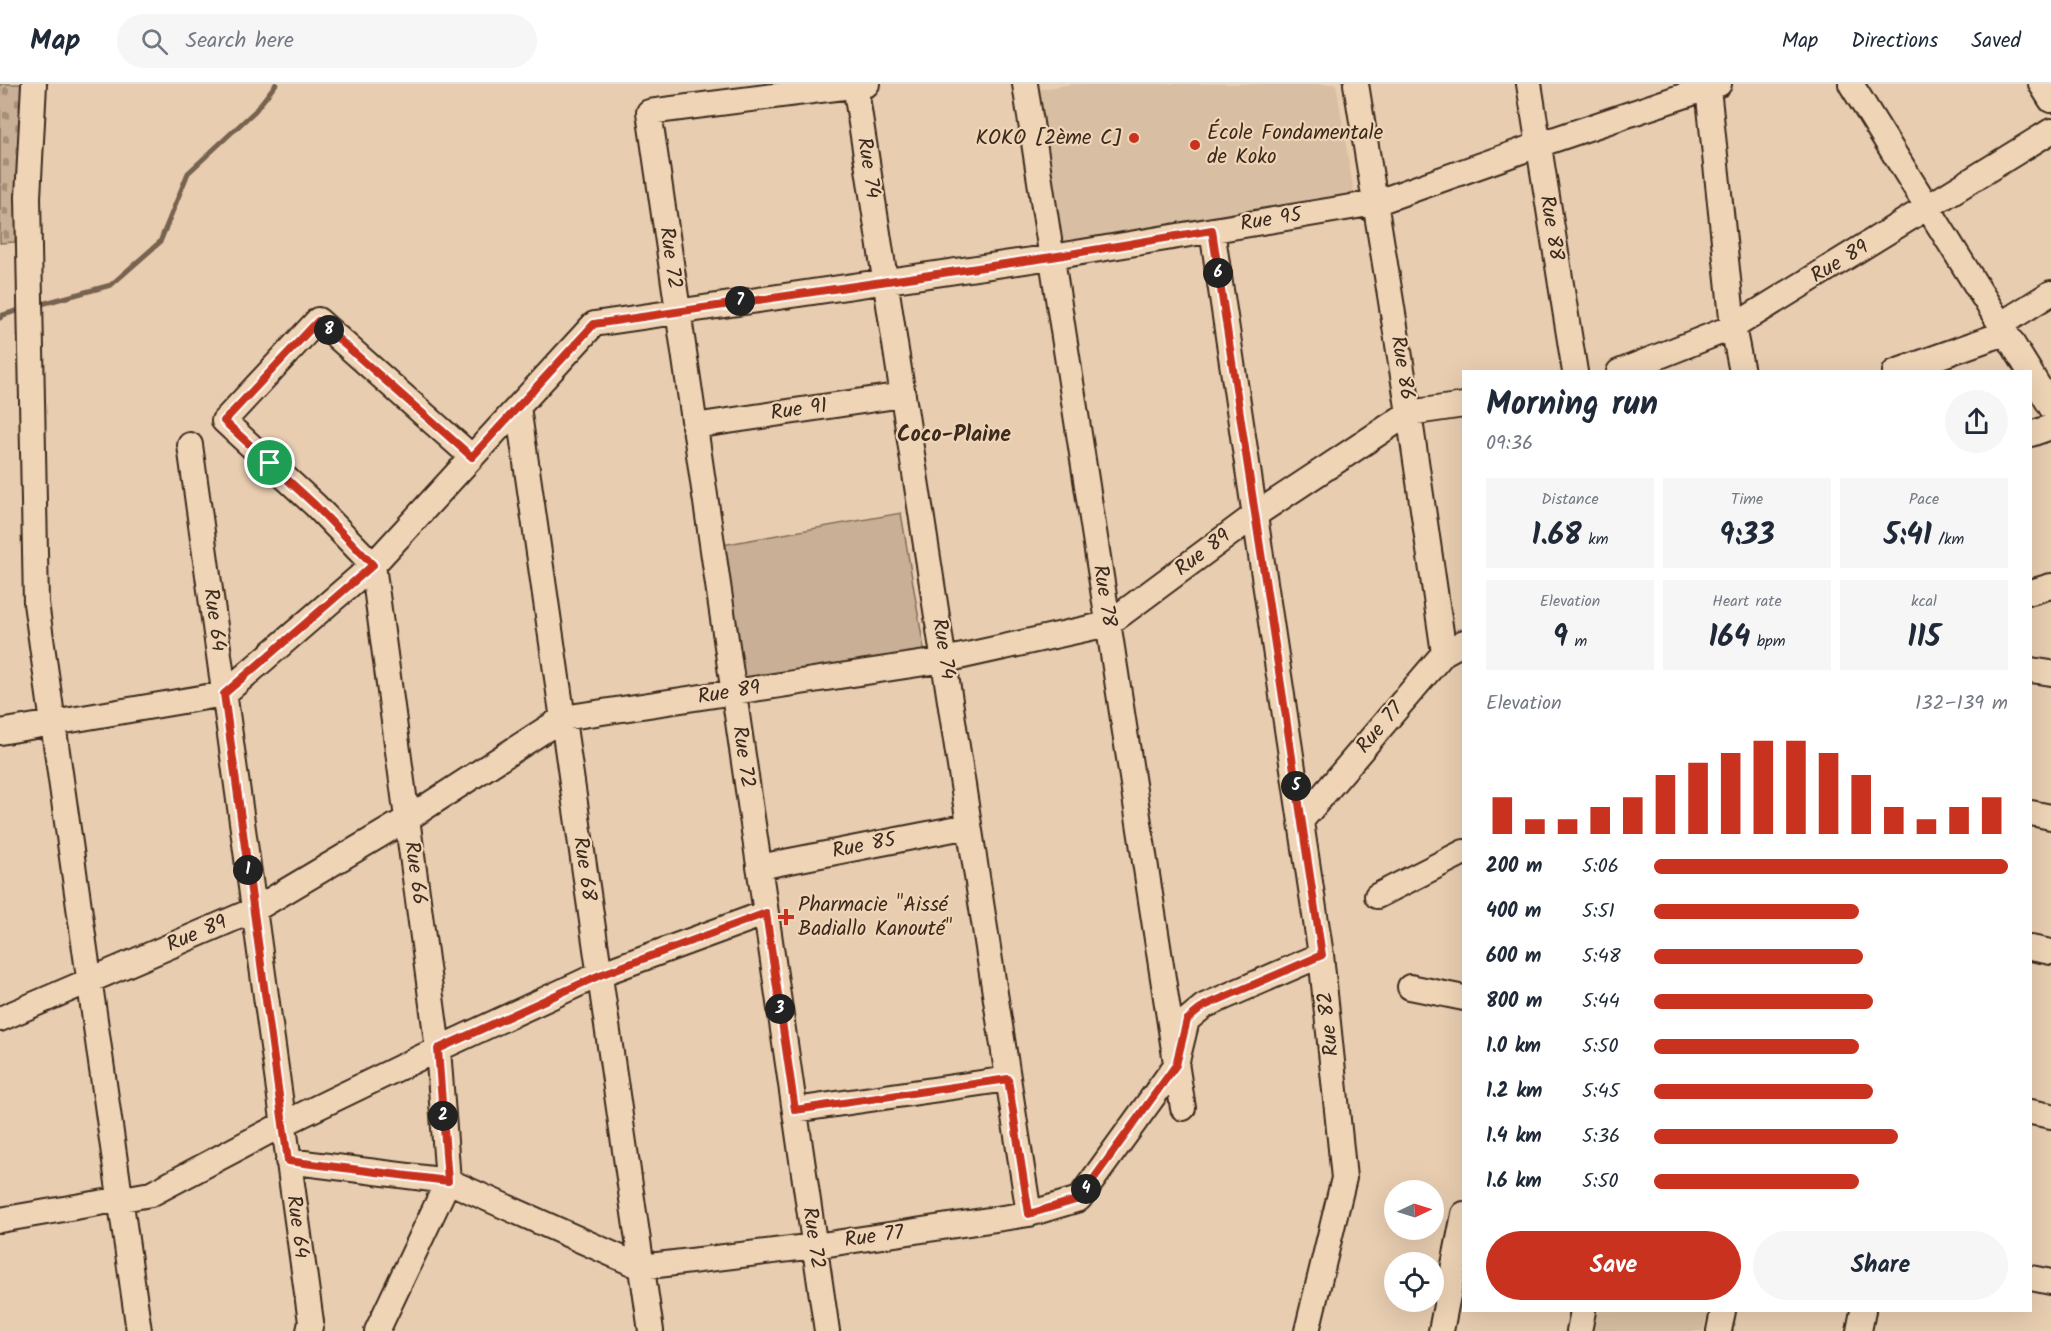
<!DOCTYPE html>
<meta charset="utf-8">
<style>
:root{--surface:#fff;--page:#f6f6f7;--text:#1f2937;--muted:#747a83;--line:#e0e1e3;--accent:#c8321e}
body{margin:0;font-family:Kalam,sans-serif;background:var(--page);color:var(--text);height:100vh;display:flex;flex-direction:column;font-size:22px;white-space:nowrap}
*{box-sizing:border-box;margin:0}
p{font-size:20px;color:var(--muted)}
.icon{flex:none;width:33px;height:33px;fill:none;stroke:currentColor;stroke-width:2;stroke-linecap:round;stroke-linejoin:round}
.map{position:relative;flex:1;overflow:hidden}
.side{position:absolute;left:1462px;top:286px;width:570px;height:942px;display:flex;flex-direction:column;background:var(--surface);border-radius:0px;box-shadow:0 6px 24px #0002}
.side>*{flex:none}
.needle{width:39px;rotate:86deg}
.buttons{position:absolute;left:1384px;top:1096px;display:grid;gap:12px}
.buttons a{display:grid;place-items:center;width:60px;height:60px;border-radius:50%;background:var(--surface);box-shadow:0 6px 24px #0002;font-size:30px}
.pin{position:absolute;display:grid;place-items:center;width:51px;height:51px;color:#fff;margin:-26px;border:3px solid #fff;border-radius:50%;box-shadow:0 2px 6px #0007}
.km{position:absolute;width:30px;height:30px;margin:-15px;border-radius:50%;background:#222;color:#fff;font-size:16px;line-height:30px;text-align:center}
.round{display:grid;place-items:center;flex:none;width:63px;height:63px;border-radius:32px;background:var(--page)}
.overview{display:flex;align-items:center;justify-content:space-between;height:102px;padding:0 24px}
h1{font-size:33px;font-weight:700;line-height:45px}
.metrics{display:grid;grid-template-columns:repeat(3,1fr);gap:9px;height:102px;padding:6px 24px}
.metrics div{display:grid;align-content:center;border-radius:0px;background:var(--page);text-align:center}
.metrics b{font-size:30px;font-weight:700}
.metrics small{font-size:16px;font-weight:400}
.metrics p{font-size:16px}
.chart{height:168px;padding:12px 24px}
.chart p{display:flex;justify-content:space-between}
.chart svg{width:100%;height:108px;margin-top:6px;stroke:var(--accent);stroke-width:6}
.cta{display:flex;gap:12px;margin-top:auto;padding:12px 24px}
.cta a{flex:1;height:69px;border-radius:36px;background:var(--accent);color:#fff;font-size:24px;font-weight:700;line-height:69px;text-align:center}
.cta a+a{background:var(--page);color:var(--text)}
ul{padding:0 24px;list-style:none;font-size:20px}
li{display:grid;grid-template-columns:96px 72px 1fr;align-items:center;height:45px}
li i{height:15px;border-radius:8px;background:var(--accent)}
header{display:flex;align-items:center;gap:36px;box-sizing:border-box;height:84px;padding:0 30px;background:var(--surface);border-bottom:2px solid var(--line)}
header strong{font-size:28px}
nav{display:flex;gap:33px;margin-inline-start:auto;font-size:21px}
.search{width:420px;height:54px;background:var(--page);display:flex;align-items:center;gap:15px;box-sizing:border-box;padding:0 21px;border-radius:33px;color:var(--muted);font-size:22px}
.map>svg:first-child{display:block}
</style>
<header>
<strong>Map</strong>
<div class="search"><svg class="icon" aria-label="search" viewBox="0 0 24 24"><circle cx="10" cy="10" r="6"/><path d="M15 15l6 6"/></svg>Search here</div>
<nav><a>Map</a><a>Directions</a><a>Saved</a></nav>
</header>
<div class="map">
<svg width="2051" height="1247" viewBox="0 0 2051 1247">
<defs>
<pattern id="cemetery-stones" width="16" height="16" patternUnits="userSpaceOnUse" patternTransform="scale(1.5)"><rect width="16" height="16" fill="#c8af95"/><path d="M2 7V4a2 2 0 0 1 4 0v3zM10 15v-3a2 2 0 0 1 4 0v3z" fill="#a48f79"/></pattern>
</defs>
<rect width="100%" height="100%" fill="#e8cdb0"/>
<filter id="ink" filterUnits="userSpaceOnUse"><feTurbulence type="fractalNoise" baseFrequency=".0167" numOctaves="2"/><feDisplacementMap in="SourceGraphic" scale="12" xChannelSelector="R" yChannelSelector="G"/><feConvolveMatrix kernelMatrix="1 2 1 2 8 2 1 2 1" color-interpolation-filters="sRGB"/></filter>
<g filter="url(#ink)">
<!-- built -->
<path fill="#d8bea2" d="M1072 0H1336L1355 116 1058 161 1037 6Z
M1594 1227H1708L1703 1247H1589Z"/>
<!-- cemetery -->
<path fill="url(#cemetery-stones)" stroke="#826c5a" stroke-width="1.5" d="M0 0H27L15 158 0 159Z"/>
<!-- garden -->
<path fill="#c8af95" stroke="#826c5a" stroke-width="1.5" d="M901 429 926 577 742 610 716 462Z"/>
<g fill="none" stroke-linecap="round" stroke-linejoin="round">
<!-- stream -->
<path stroke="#766250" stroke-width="5" d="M38 221 111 201 160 158 188 89 255 27 276 0
M0 234 3 231 23 225"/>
<defs>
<path id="minor" d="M34 0 28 113 36 519 139 1247
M855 0 1029 1130
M1025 0 1183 1024
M1356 0 1409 329 1444 569
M1529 0 1575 288
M1851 0 2030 288
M2041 0 2051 16
M1708 4 1733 243 1742 288
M1212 146 1321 871 1344 1094 1307 1247
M2000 241 2051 209
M1619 288 1733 243 2051 47
M1895 288 2005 249
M2031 290 2051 323
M518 323 651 1247
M694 342 903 311
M2031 350 2051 343
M190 361 311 1238 309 1247
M2031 508 2051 502
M2031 586 2051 589
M0 648 224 610 373 481 594 240 1052 173 1375 119 1538 61 1719 0
M2031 729 2051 733
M1301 737 1444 569 1464 558
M759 783 969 742
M1377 812 1464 768
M2031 864 2051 868
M1410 903 1464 914
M0 935 254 826 407 735 563 634 945 576 1108 540 1255 431 1409 329 1464 321
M795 1026 1008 995
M2031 1028 2051 1032
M288 1077 448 1097 641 1183 815 1162 1029 1130 1079 1115 1176 981 1187 936 1204 922 1321 871
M0 1136 151 1110 283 1040 438 965 600 890 766 829
M2031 1194 2051 1198
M377 1247 448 1097 438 965 373 481 315 421 224 337 318 236 472 373
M827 1247 649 28 867 0
M1441 1247 1464 1130
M1579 1247 1583 1227
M1719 1247 1723 1227
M1859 1247 1863 1227"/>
</defs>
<!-- minor casing -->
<use href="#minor" stroke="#3b2a1e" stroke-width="28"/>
<!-- minor -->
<use href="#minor" stroke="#efd4b6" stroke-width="24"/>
</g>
</g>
<g fill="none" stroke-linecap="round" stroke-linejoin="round" filter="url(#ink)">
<defs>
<path id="route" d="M1212 146 1322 871 1204 922 1187 936 1176 981 1079 1115 1029 1130 1008 995 795 1026 766 829 600 891 438 965 448 1097 288 1077 224 610 373 481 315 421 224 337 318 237 472 373 594 240 1052 173Z"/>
</defs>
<!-- route casing -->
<use href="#route" stroke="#fff" stroke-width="12"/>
<!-- route -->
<use href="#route" stroke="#c8321e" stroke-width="8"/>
</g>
<!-- markers -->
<g fill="#c8321e" stroke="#efd4b6" stroke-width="2">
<circle cx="1134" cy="54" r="6"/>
<circle cx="1195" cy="61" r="6"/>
<path d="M783 824h6v6h6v6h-6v6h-6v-6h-6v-6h6z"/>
</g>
<g text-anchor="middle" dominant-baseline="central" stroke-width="4.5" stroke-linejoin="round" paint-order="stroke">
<!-- poi labels -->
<g font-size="21" fill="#3b2a1e" stroke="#efd4b6" text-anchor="start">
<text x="1207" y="49">École Fondamentale<tspan x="1207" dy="24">de Koko</tspan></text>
<text x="1122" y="54" text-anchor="end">KOKO [2ème C]</text>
<text x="798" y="821">Pharmacie "Aissé<tspan x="798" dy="24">Badiallo Kanouté"</tspan></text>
</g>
<!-- street labels -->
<g font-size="21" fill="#3b2a1e" stroke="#efd4b6">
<text transform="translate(868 84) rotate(81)">Rue 74</text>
<text transform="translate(1271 136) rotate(-9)">Rue 95</text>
<text transform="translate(1551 144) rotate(81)">Rue 88</text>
<text transform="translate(670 174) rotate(82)">Rue 72</text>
<text transform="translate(1840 178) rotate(-31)">Rue 89</text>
<text transform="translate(1402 284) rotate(81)">Rue 86</text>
<text transform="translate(799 326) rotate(-8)">Rue 91</text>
<text transform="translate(1203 469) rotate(-37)">Rue 89</text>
<text transform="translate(1104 512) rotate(81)">Rue 78</text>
<text transform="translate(214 536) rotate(82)">Rue 64</text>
<text transform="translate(943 565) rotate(81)">Rue 74</text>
<text transform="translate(729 609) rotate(-9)">Rue 89</text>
<text transform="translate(1380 644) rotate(-50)">Rue 77</text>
<text transform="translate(743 673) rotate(82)">Rue 72</text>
<text transform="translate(864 762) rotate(-11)">Rue 85</text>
<text transform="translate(584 785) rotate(82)">Rue 68</text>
<text transform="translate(415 789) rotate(82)">Rue 66</text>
<text transform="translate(197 850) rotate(-23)">Rue 89</text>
<text transform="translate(1329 940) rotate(-96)">Rue 82</text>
<text transform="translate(297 1143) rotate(82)">Rue 64</text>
<text transform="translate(874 1153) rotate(-8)">Rue 77</text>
<text transform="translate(813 1154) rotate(82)">Rue 72</text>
</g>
<!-- neighbourhood labels -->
<g font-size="22" font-weight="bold" fill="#3b2a1e" stroke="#efd4b6">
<text x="954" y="351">Coco-Plaine</text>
</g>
</g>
</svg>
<div class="buttons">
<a><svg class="needle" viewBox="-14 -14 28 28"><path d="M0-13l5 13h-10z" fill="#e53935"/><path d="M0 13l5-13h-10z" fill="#747a83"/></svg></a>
<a><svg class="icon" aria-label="locate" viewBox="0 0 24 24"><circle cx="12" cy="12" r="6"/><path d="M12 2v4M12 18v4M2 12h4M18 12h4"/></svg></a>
</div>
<div class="pin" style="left:270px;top:379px;background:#1e9e55"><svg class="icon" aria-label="arrive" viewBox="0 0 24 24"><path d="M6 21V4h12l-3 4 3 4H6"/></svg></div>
<b class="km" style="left:248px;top:786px">1</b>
<b class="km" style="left:443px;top:1032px">2</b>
<b class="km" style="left:780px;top:925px">3</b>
<b class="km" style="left:1086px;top:1105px">4</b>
<b class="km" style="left:1296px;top:702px">5</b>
<b class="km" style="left:1218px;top:189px">6</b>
<b class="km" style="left:740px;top:217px">7</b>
<b class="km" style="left:329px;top:246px">8</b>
<section class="side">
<div class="overview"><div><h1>Morning run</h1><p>09:36</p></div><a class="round"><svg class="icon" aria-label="share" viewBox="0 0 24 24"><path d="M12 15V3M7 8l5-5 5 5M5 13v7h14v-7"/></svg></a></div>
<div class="metrics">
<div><p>Distance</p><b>1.68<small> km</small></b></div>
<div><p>Time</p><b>9:33</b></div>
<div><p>Pace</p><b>5:41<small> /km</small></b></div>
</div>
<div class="metrics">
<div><p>Elevation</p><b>9<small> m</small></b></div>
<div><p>Heart rate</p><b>164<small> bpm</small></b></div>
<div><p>kcal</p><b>115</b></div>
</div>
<div class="chart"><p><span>Elevation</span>132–139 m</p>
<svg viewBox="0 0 160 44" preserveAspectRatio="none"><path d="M5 44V29M15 44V38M25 44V38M35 44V33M45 44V29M55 44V20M65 44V15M75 44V11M85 44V6M95 44V6M105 44V11M115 44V20M125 44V33M135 44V38M145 44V33M155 44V29"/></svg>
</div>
<ul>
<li><b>200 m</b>5:06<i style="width:100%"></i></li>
<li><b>400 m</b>5:51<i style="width:58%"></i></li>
<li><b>600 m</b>5:48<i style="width:59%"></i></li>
<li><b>800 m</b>5:44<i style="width:62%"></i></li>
<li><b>1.0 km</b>5:50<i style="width:58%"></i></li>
<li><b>1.2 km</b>5:45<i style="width:62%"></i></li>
<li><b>1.4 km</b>5:36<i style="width:69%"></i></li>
<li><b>1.6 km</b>5:50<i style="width:58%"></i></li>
</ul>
<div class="cta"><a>Save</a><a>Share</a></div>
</section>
</div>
